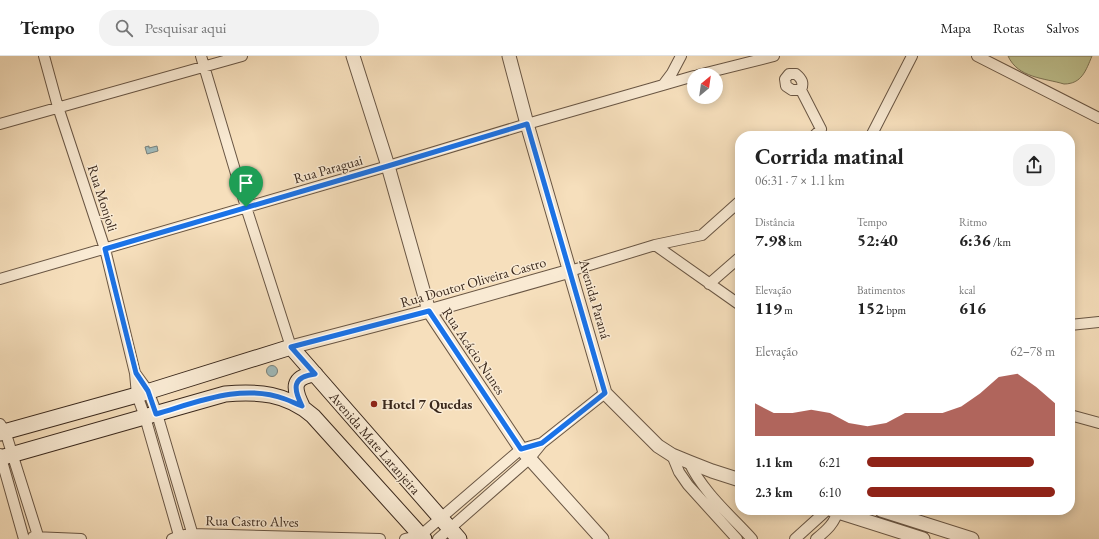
<!DOCTYPE html>
<html lang="pt">
<meta charset="utf-8">
<style>
:root{--surface:#fff;--page:#f2f2f2;--text:#222;--muted:#767676;--line:#e0e0e0;--accent:#8f2418}
body{margin:0;font-family:"EB Garamond",serif;background:var(--page);color:var(--text);height:100vh;display:flex;flex-direction:column;font-size:15px;white-space:nowrap}
*{box-sizing:border-box;margin:0}
p{font-size:13px;color:var(--muted)}
.icon{flex:none;width:22px;height:22px;fill:none;stroke:currentColor;stroke-width:2;stroke-linecap:round;stroke-linejoin:round}
.map{position:relative;flex:1;overflow:hidden}
.drawer{position:absolute;left:735px;top:75px;width:340px;height:384px;display:flex;flex-direction:column;background:var(--surface);border-radius:16px;box-shadow:0 2px 10px #0003}
.drawer>*{flex:none}
.needle{width:26px;rotate:29deg}
.buttons{position:absolute;left:687px;top:12px;display:grid;gap:8px}
.buttons a{display:grid;place-items:center;width:36px;height:36px;border-radius:50%;background:var(--surface);box-shadow:0 2px 10px #0003;font-size:20px}
.pin{position:absolute;display:grid;place-items:center;width:34px;height:34px;color:#fff;margin:-41px -17px;border-radius:50% 50% 50% 0;rotate:-45deg;box-shadow:0 0 4px #0007}
.pin .icon{rotate:45deg}
.round{display:grid;place-items:center;flex:none;width:42px;height:42px;border-radius:16px;background:var(--page)}
.head{display:flex;align-items:center;justify-content:space-between;height:68px;padding:0 20px}
h1{font-size:22px;font-weight:700;line-height:30px}
.figures{display:grid;grid-template-columns:repeat(3,1fr);gap:6px;height:68px;padding:4px 20px}
.figures div{display:grid;align-content:center}
.figures b{font-size:17px;font-weight:700}
.figures small{font-size:11px;font-weight:400}
.figures p{font-size:11px}
.chart{height:112px;padding:8px 20px}
.chart p{display:flex;justify-content:space-between}
.chart svg{width:100%;height:72px;margin-top:4px;fill:var(--accent);opacity:.7}
ul{padding:0 20px;list-style:none;font-size:13px}
li{display:grid;grid-template-columns:64px 48px 1fr;align-items:center;height:30px}
li i{height:10px;border-radius:5px;background:var(--accent)}
header{display:flex;align-items:center;gap:24px;box-sizing:border-box;height:56px;padding:0 20px;background:var(--surface);border-bottom:1px solid var(--line)}
header strong{font-size:19px}
nav{display:flex;gap:22px;margin-inline-start:auto;font-size:14px}
.search{width:280px;height:36px;background:var(--page);display:flex;align-items:center;gap:10px;box-sizing:border-box;padding:0 14px;border-radius:16px;color:var(--muted);font-size:15px}
.map>svg:first-child{display:block}
</style>
<header>
<strong>Tempo</strong>
<div class="search"><svg class="icon" aria-label="search" viewBox="0 0 24 24"><circle cx="10" cy="10" r="6"/><path d="M15 15l6 6"/></svg>Pesquisar aqui</div>
<nav><a>Mapa</a><a>Rotas</a><a>Salvos</a></nav>
</header>
<div class="map">
<svg width="1099" height="483" viewBox="0 0 1099 483">
<rect width="100%" height="100%" fill="#f6dfbc"/>
<filter id="stains"><feTurbulence type="fractalNoise" baseFrequency=".005" numOctaves="4"/><feColorMatrix values="0 0 0 0 .2 0 0 0 0 .09 0 0 0 0 .02 0 0 0 .5 -.17"/></filter>
<radialGradient id="worn" r=".72"><stop offset=".6" stop-color="#630" stop-opacity="0"/><stop offset="1" stop-color="#630" stop-opacity=".3"/></radialGradient>
<!-- green -->
<path fill="#bec18f" stroke="#7c7456" d="M1008 0H1092C1086 14 1082 28 1064 28 1044 22 1018 22 1008 0Z"/>
<!-- water -->
<path fill="#a0baba" stroke="#77807b" d="M149 90V92L157 90 158 95 147 98 145 91Z
M266.5 315a5.5 5.5 0 1 1 11 0a5.5 5.5 0 1 1-11 0Z"/>
<g fill="none" stroke-linecap="round" stroke-linejoin="round">
<defs>
<path id="minor" d="M44 0 58 51 105 193 135 317 137 339 145 361 180 483
M201 0 246 151 291 291
M977 0 1099 62
M698 19 774 0
M663 29 694 20
M801 34H792L786 30 785 23 789 18H796C802 23 804 27 801 34L821 73 814 80
M0 68 242 0
M871 80 912 0
M655 189 702 179 740 145
M570 215 655 189 740 249
M0 223 388 110 527 68 663 29 672 17 681 0
M709 228 740 201
M1070 269 1099 266
M135 317 148 335 157 358 194 483
M1070 359 1099 367
M0 368 5 375 39 483
M0 398 24 483
M672 399 679 416 688 429 737 483
M689 406C702 435 731 460 752 483
M33 481 81 483
M172 483 179 480 192 478 380 483
M405 483 421 479 521 393 542 387
M438 483 529 403 542 387 605 337
M795 483 827 454
M816 483C827 474 835 467 838 454"/>
<path id="tertiary" d="M353 0 388 110 429 255 521 393 602 483
M509 0 527 68 605 337 658 390 672 399 689 406 712 415 740 424
M291 291 429 255 570 215
M832 454 923 483
M881 454 972 483"/>
<path id="secondary" d="M302 350C293 332 292 321 315 318
M0 377 137 339 291 291 459 483
M0 402 225 338C257 335 287 337 313 360L424 483"/>
</defs>
<!-- minor casing -->
<use href="#minor" stroke="#695644" stroke-width="12"/>
<!-- tertiary casing -->
<use href="#tertiary" stroke="#695644" stroke-width="15"/>
<!-- secondary casing -->
<use href="#secondary" stroke="#3a281c" stroke-width="17"/>
<!-- minor -->
<use href="#minor" stroke="#f9ead3" stroke-width="10"/>
<!-- tertiary -->
<use href="#tertiary" stroke="#f9ead3" stroke-width="13"/>
<!-- secondary -->
<use href="#secondary" stroke="#f9ead3" stroke-width="15"/>
</g>
<g fill="none" stroke-linecap="round" stroke-linejoin="round">
<defs>
<path id="route" d="M527 68 605 337 542 387 521 393 429 255 291 291 315 318C292 321 293 332 302 350 296 348 291 345 285 343 242 327 198 346 156 358L148 335 136 317 105 193 388 110Z"/>
</defs>
<!-- route casing -->
<use href="#route" stroke="#fff" stroke-width="8"/>
<!-- route -->
<use href="#route" stroke="#1a73e8" stroke-width="5"/>
</g>
<!-- markers -->
<circle fill="#8f2418" stroke="#f9ead3" stroke-width="1.5" cx="374" cy="348" r="4"/>
<g text-anchor="middle" dominant-baseline="central" stroke-width="3" stroke-linejoin="round" paint-order="stroke">
<!-- street labels -->
<g font-size="14" fill="#3a281c" stroke="#f9ead3">
<text transform="translate(328 113) rotate(-16)">Rua Paraguai</text>
<text transform="translate(103 142) rotate(72)">Rua Monjoli</text>
<text transform="translate(473 226) rotate(-16)">Rua Doutor Oliveira Castro</text>
<text transform="translate(595 243) rotate(74)">Avenida Paraná</text>
<text transform="translate(474 295) rotate(56)">Rua Acácio Nunes</text>
<text transform="translate(375 387) rotate(49)">Avenida Mate Laranjeira</text>
<text transform="translate(252 465) rotate(1)">Rua Castro Alves</text>
</g>
<!-- poi labels -->
<g font-size="14" font-weight="bold" fill="#3a281c" stroke="#f9ead3" text-anchor="start">
<text x="382" y="348">Hotel 7 Quedas</text>
</g>
</g>
<rect width="100%" height="100%" filter="url(#stains)"/>
<rect width="100%" height="100%" fill="url(#worn)"/>
</svg>
<div class="buttons">
<a><svg class="needle" viewBox="-14 -14 28 28"><path d="M0-13l5 13h-10z" fill="#e53935"/><path d="M0 13l5-13h-10z" fill="#767676"/></svg></a>
</div>
<div class="pin" style="left:246px;top:151px;background:#1e9e55"><svg class="icon" aria-label="arrive" viewBox="0 0 24 24"><path d="M6 21V4h12l-3 4 3 4H6"/></svg></div>
<section class="drawer">
<div class="head"><div><h1>Corrida matinal</h1><p>06:31 · 7 × 1.1 km</p></div><a class="round"><svg class="icon" aria-label="share" viewBox="0 0 24 24"><path d="M12 15V3M7 8l5-5 5 5M5 13v7h14v-7"/></svg></a></div>
<div class="figures">
<div><p>Distância</p><b>7.98<small> km</small></b></div>
<div><p>Tempo</p><b>52:40</b></div>
<div><p>Ritmo</p><b>6:36<small> /km</small></b></div>
</div>
<div class="figures">
<div><p>Elevação</p><b>119<small> m</small></b></div>
<div><p>Batimentos</p><b>152<small> bpm</small></b></div>
<div><p>kcal</p><b>616</b></div>
</div>
<div class="chart"><p><span>Elevação</span>62–78 m</p>
<svg viewBox="0 0 160 44" preserveAspectRatio="none"><path d="M0 44V24L10 30L20 30L30 28L40 30L50 36L60 38L70 36L80 30L90 30L100 30L110 26L120 18L130 8L140 6L150 14L160 24V44z"/></svg>
</div>
<ul>
<li><b>1.1 km</b>6:21<i style="width:89%"></i></li>
<li><b>2.3 km</b>6:10<i style="width:100%"></i></li>
</ul>
</section>
</div>
